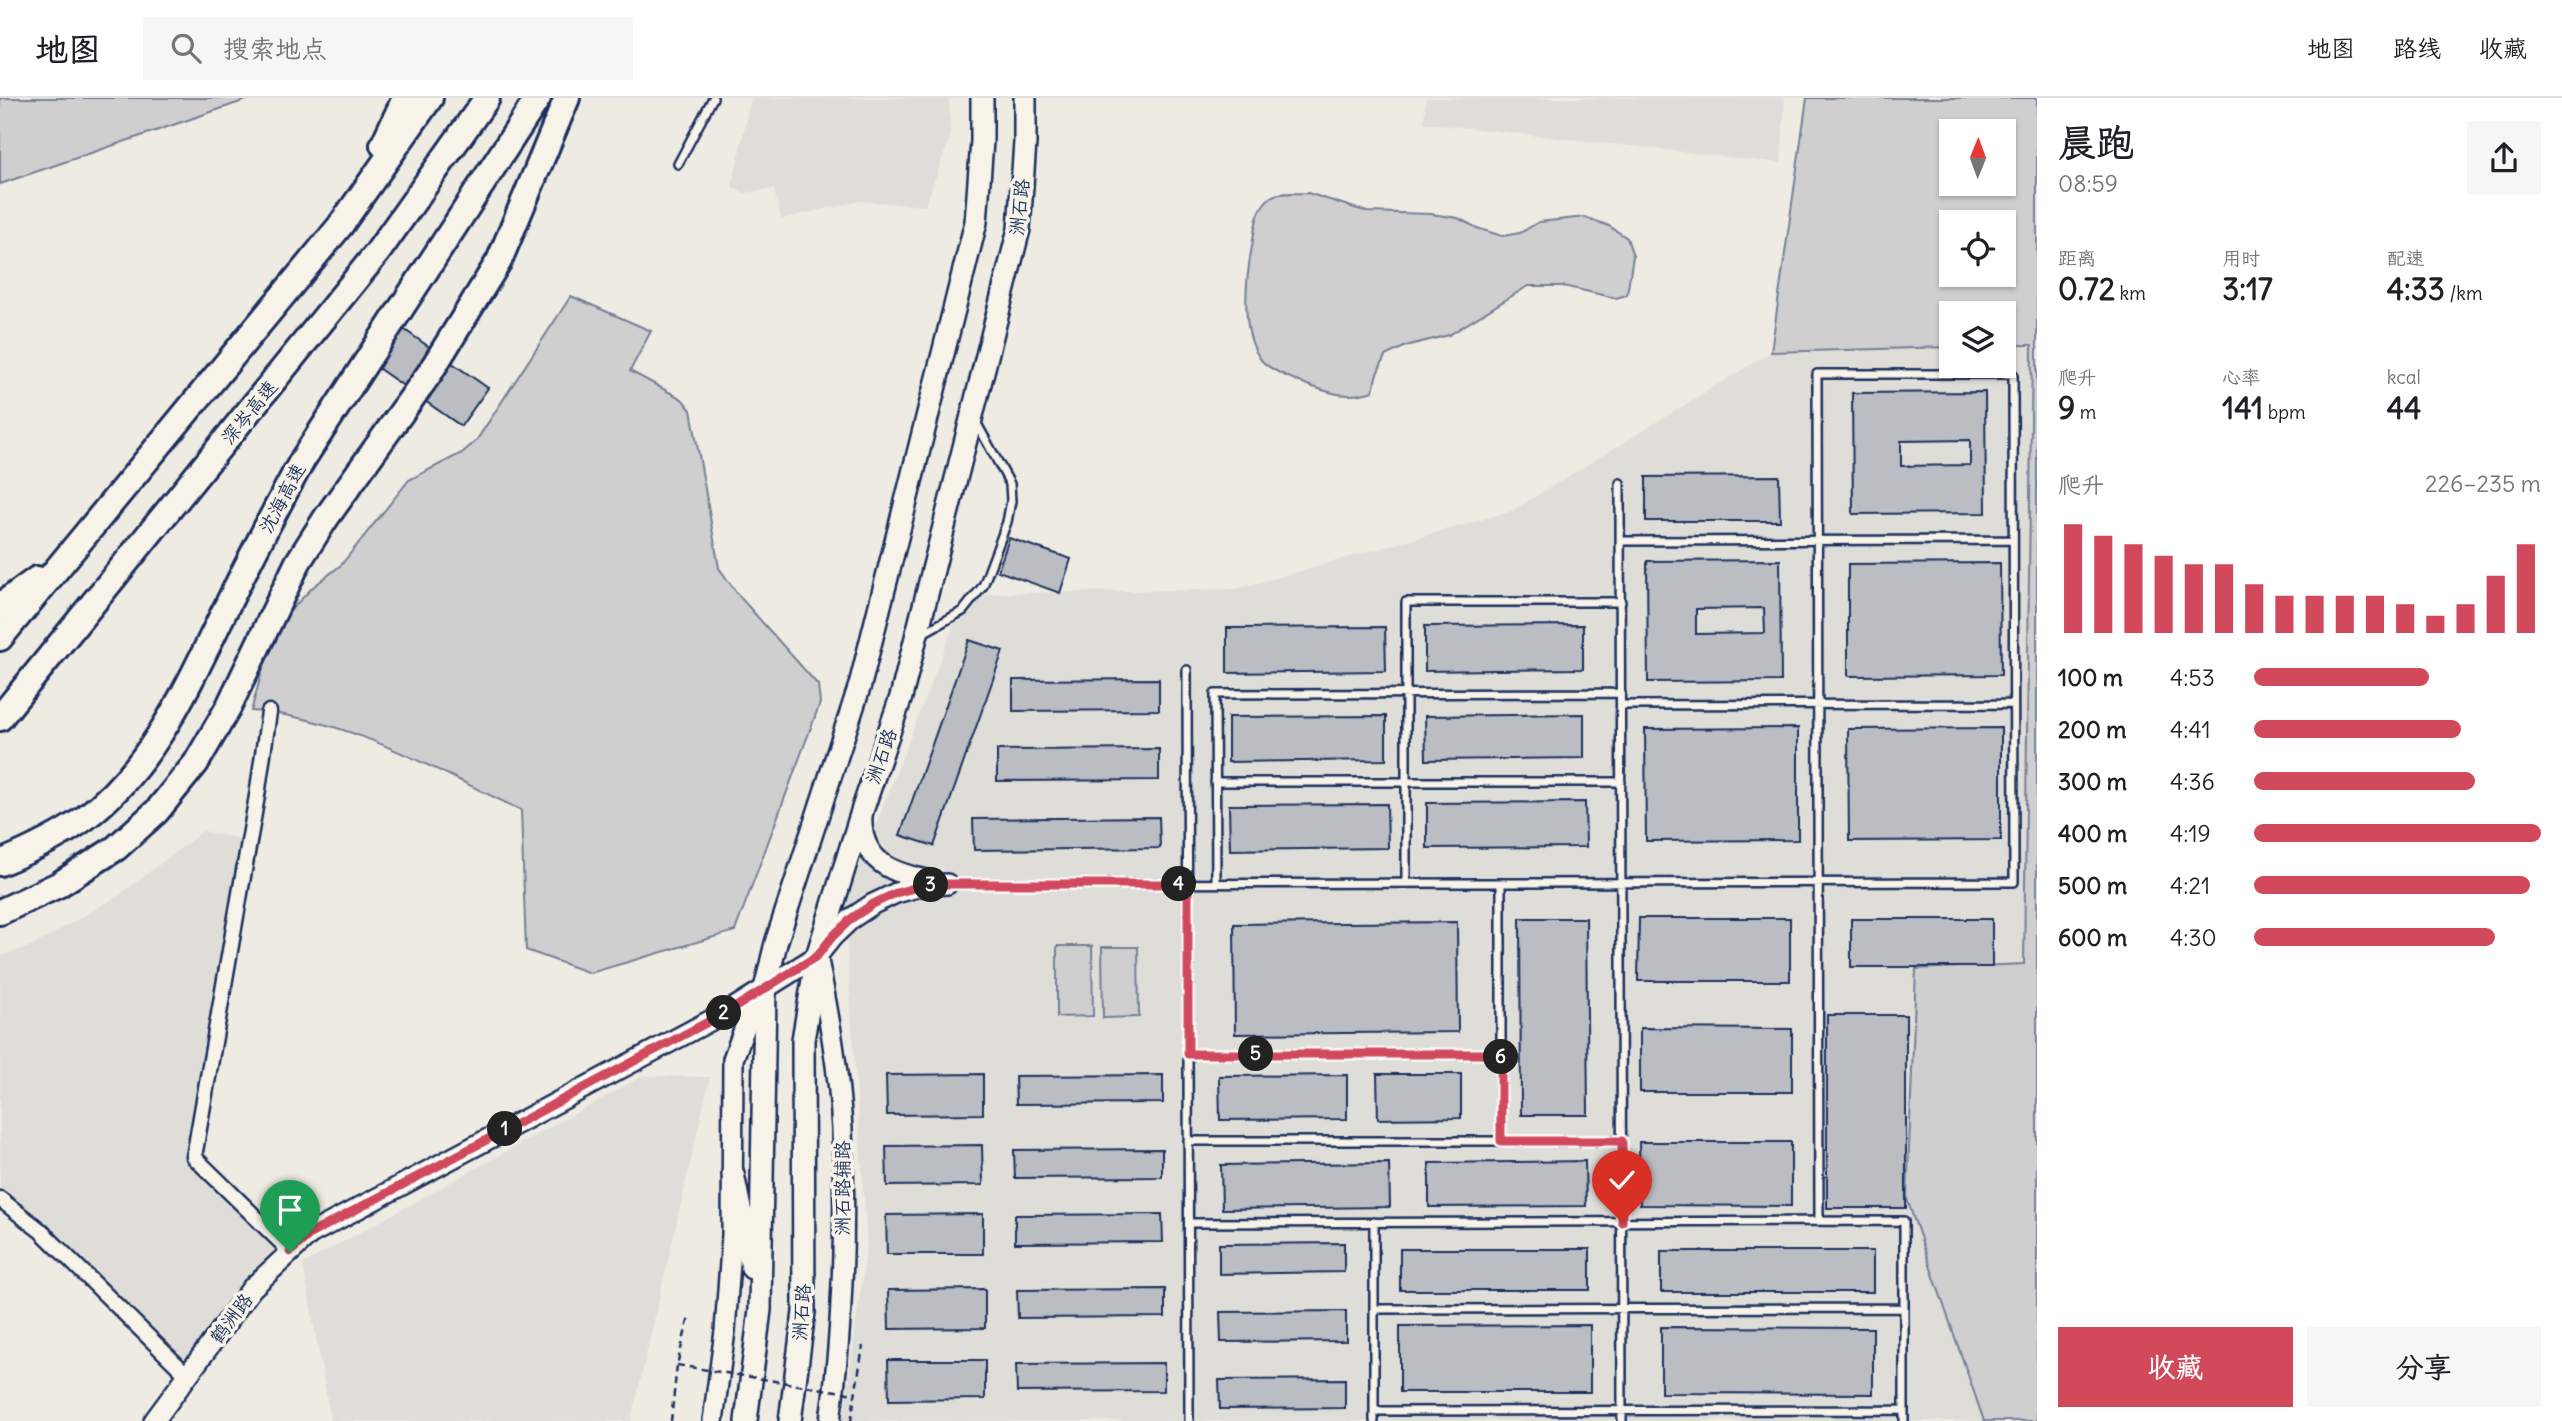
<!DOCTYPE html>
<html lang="zh">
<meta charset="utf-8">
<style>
:root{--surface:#fff;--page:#f6f6f6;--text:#202124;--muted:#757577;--line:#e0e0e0;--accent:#d1495b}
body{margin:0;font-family:Delius,"LXGW WenKai TC",sans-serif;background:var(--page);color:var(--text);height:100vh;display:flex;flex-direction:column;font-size:26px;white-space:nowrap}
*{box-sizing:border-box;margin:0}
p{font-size:23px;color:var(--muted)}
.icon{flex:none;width:38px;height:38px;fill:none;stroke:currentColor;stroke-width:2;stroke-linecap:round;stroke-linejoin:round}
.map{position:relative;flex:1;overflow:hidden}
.side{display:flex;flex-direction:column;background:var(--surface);width:525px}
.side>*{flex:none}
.needle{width:46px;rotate:1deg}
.controls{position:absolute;left:1939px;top:21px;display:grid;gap:14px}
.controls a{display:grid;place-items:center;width:77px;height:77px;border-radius:0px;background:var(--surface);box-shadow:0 2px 5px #0004;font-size:35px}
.pin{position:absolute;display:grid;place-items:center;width:60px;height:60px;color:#fff;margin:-72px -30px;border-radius:50% 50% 50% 0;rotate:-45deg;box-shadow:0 0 7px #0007}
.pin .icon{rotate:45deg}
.km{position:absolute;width:35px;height:35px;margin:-18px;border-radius:50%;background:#222;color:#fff;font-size:19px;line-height:35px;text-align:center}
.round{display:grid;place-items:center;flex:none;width:74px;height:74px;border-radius:0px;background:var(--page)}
.headline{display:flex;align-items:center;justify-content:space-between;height:119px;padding:0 21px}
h1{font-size:38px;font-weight:800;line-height:52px}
.stats{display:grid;grid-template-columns:repeat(3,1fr);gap:10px;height:119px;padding:7px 21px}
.stats div{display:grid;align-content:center}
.stats b{font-size:30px;font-weight:800}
.stats small{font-size:19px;font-weight:400}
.stats p{font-size:19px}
.chart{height:196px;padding:14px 21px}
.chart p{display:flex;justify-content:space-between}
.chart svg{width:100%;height:126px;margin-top:7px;stroke:var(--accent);stroke-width:6}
.button{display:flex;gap:14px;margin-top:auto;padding:14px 21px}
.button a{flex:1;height:80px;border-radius:0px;background:var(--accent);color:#fff;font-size:28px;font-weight:800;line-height:80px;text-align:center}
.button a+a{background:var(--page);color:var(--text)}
ul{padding:0 21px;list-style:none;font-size:23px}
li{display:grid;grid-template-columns:112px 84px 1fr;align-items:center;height:52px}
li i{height:18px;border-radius:9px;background:var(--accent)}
header{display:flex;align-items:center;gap:42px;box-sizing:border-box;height:98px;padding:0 35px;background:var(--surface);border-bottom:2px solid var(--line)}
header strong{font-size:33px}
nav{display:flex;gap:38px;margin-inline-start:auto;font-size:24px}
.search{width:490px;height:63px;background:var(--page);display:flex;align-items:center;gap:18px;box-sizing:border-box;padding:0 24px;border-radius:0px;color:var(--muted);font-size:26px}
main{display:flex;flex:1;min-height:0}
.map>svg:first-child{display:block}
</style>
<header>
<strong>地图</strong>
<div class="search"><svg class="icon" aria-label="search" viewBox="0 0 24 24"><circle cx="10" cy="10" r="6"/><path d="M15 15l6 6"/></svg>搜索地点</div>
<nav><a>地图</a><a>路线</a><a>收藏</a></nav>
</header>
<main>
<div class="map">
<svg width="2037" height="1323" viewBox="0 0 2037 1323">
<rect width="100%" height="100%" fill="#eeebe2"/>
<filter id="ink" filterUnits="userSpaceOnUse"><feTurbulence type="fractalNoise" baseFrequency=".0143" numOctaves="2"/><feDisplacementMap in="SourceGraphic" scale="14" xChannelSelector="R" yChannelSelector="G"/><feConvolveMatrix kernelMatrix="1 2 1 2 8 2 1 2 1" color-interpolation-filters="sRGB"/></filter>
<g filter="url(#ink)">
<!-- built -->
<path fill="#deddd8" d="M751 0H949L950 40 925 108 860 103 781 121 774 91 744 95 732 89Z
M1426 0H1785L1781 65 1424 25Z
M2004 247H2032L2024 867 1916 871 1907 1101 1984 1323H843L867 1145 844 809 966 496 1236 491 1512 413 1771 254 1951 249V268H2004Z
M203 733 249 743 194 1058 291 1154 187 1277 0 1101V858L34 847 118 798Z
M643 978 710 979 631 1323H331L303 1166Z"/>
<!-- green -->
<path fill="#cfcfcf" stroke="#757f96" stroke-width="2" fill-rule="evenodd" d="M0 0H252L0 86Z
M1807 0H2037V1323H1984L1907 1101 1916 871 2024 866 2032 247H2004V215H1951V249L1771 254ZM1951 33H2004V86H1951ZM1951 124H2004V177H1951Z
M1308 95 1367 114 1431 116 1458 120 1477 130 1502 138 1520 135 1539 124 1585 119 1609 128 1627 140 1633 158 1627 197 1616 200 1563 188H1528L1449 237 1406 248 1385 258 1376 278 1373 293C1348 301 1334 296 1310 288 1297 283 1271 273 1262 263 1239 235 1246 181 1252 148 1255 130 1256 110 1271 99 1279 93 1297 96 1308 95Z
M571 198 651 233 630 273 682 301 691 312 719 470 739 498 818 587 820 605 735 833 590 875 526 852 521 712C435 672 347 619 251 613L267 556 285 518 313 489 341 467 409 382 462 355 476 343Z
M1057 848H1092L1093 918 1057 919Z
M1102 849H1138L1139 919 1103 920Z"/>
<!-- building -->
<path fill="#babdc2" stroke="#1b2f5e" stroke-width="2" fill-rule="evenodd" d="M402 230 488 290 461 328 375 268Z
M1985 294 1986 415 1853 416 1852 295ZM1970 342V367L1901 368V343Z
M1779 378 1780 423H1646V379Z
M1009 440 1071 461 1060 495 998 473Z
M1780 462 1781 583 1648 584 1647 463ZM1764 510 1765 535 1696 536V511Z
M2000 465 2001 577 1848 578V466Z
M1583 527V571L1425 573V528Z
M1385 529 1386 573 1227 575V530Z
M969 542 1003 553 934 748 900 737Z
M1159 581V612L1013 613V582Z
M1584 616V660L1426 662 1425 618Z
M1386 618V662L1228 664V619Z
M1798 630V742L1646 743 1645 631Z
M2001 630V742L1849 743 1848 631Z
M1159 651V682L997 683V652Z
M1585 704 1586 749 1427 750V705Z
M1387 706 1388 750 1230 752 1229 707Z
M1159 719 1160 750 974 752 973 721Z
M1520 820H1586L1588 1017H1521Z
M1639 820H1790V883H1638Z
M1851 821H1992V869H1851Z
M1457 824 1458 934 1235 936 1234 826Z
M1827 917H1906V1110H1827Z
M1640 930 1792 931V994H1640Z
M983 976V1016L887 1017 886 977Z
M1377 976H1461V1020L1378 1021Z
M1163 977V1005L1016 1006 1015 978Z
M1347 977V1021L1220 1022 1219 978Z
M1639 1044H1791V1108L1640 1107Z
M982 1047 983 1087 887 1088 886 1048Z
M1162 1051V1079L1015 1080 1014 1052Z
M1585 1063 1586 1108 1429 1109V1065Z
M1389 1065 1390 1109 1222 1111 1221 1067Z
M983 1116V1156H887L886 1117Z
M1162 1116 1163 1144 1015 1145V1117Z
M1344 1145V1174L1219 1176V1146Z
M1400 1151H1590V1192H1400Z
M1661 1153H1873V1194H1661Z
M985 1191V1230L889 1231 888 1192Z
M1165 1191V1219L1018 1220 1017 1192Z
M1346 1213V1243L1221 1244 1220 1214Z
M1590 1227V1294H1400V1228Z
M1661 1229 1873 1230V1296L1661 1295Z
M888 1262H985V1301L889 1302Z
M1164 1265V1293L1017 1294 1016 1266Z
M1345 1281V1310L1220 1311 1219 1282Z"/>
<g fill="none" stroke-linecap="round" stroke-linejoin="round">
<defs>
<path id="lane" d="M678 66 713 0
M1620 385 1622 1323
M1621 443 2013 442
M921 536 963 513 983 488 1007 424 1011 403 1010 386 976 324
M1187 572 1189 1323
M1621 607 2013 606
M1215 684H1621
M1216 785 1215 596 1621 595
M1406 785V504H1621
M1501 785V1043
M947 786C1303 785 1658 785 2014 784L2013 276H1817C1818 559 1818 841 1819 1123
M1188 956H1501
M1188 1043H1622
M1374 1124V1323
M1189 1125 1904 1123V1323
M1374 1211 1904 1210
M1374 1313 1904 1312"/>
<path id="street" d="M269 614 257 698 194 1059 291 1154
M0 1101 41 1133 187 1277"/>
<path id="secondary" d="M862 716C859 764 892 775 932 783
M818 862C829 918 839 974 842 1031 846 1124 843 1230 830 1323
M154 1323 252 1190 310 1136 734 910 817 858 833 838 852 820 873 806 896 795 921 788 947 786
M713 1323 725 1233 732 1137 733 961 748 921 765 892"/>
<path id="primary" d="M733 1076 752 1170
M746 1323 760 1212 765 891 776 845 860 587 976 124 982 43V0
M790 1323 804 1214 803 942 817 858 863 710 901 599 1019 131 1025 44V0"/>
<path id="highway" d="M383 47 405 0
M0 508 37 481
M0 540 340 128 430 0
M0 620 377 155 487 0
M0 765C29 753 59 739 85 720 152 669 186 592 222 518 248 465 274 413 303 361L538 0
M0 814 58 787 116 750 157 713 196 665 228 610 298 464 326 420 429 276 499 163 567 0"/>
</defs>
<!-- lane casing -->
<use href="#lane" stroke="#1b2f5e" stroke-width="12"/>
<!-- street casing -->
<use href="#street" stroke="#1b2f5e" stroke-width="19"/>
<!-- secondary casing -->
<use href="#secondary" stroke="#1b2f5e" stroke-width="24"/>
<!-- primary casing -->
<use href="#primary" stroke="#1b2f5e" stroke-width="26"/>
<!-- highway casing -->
<use href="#highway" stroke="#1b2f5e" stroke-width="30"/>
<!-- path -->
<path stroke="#1b2f5e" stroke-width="2.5" stroke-dasharray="7 5" stroke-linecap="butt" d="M671 1323 677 1267 689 1219
M851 1323 863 1248"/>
<!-- lane -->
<use href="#lane" stroke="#f7f3e8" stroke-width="7"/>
<!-- street -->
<use href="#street" stroke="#f7f3e8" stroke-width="14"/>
<!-- secondary -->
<use href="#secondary" stroke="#f7f3e8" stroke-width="19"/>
<!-- primary -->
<use href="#primary" stroke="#f7f3e8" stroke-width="21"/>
<!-- highway -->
<use href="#highway" stroke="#f7f3e8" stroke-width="24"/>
<!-- path-bridge -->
<path stroke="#1b2f5e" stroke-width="2.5" stroke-dasharray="7 5" stroke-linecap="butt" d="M677 1267 854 1296"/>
</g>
</g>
<g fill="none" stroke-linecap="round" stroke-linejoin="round" filter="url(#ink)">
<defs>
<path id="route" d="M290 1154 310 1136 734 910 817 858 833 838 852 820 873 806 896 795 921 788 947 786H1188V956H1501V1043H1622V1124"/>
</defs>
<!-- route casing -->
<use href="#route" stroke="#fff" stroke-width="14"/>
<!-- route -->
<use href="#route" stroke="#d1495b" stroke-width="9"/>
</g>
<g text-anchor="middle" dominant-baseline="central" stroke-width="7" stroke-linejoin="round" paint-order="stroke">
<!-- street labels -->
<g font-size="19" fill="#1b2f5e" stroke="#f7f3e8">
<text transform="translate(1019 109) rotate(-84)">洲石路</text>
<text transform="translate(249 314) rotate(-51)">深岑高速</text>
<text transform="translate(282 400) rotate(-62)">沈海高速</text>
<text transform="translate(881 658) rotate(-71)">洲石路</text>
<text transform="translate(842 1090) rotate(-90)">洲石路辅路</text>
<text transform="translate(801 1214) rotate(-86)">洲石路</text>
<text transform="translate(231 1220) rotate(-53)">鹤洲路</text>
</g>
</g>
</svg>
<div class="controls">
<a><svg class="needle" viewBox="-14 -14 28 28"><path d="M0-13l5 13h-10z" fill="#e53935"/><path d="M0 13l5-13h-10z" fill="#757577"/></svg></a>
<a><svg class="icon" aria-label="locate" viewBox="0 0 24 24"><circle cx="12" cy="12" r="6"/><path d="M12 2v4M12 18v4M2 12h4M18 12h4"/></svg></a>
<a><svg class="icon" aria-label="layers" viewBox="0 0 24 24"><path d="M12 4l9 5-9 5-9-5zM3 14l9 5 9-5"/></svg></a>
</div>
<div class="pin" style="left:290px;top:1154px;background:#1e9e55"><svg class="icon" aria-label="arrive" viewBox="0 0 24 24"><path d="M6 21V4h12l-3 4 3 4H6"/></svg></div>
<div class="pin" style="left:1622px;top:1124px;background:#d93025"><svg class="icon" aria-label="check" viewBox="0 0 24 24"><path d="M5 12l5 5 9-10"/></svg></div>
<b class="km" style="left:505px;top:1031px">1</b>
<b class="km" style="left:724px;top:915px">2</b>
<b class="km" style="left:931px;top:787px">3</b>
<b class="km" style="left:1179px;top:786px">4</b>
<b class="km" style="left:1256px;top:956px">5</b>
<b class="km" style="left:1501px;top:959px">6</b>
</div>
<section class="side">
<div class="headline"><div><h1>晨跑</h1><p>08:59</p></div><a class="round"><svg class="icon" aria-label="share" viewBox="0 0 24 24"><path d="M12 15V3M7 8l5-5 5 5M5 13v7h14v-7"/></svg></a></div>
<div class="stats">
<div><p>距离</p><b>0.72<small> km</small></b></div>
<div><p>用时</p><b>3:17</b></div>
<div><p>配速</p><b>4:33<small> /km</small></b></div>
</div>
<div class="stats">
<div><p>爬升</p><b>9<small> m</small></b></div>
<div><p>心率</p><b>141<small> bpm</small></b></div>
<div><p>kcal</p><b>44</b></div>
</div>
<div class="chart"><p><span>爬升</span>226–235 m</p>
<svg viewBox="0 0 160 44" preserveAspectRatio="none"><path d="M5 44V6M15 44V10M25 44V13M35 44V17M45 44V20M55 44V20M65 44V27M75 44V31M85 44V31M95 44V31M105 44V31M115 44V34M125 44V38M135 44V34M145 44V24M155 44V13"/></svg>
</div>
<ul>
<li><b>100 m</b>4:53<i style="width:61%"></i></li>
<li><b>200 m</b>4:41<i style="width:72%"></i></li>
<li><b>300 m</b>4:36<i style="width:77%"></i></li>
<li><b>400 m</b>4:19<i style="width:100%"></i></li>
<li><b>500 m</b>4:21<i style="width:96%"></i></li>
<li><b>600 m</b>4:30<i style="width:84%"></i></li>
</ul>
<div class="button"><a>收藏</a><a>分享</a></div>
</section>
</main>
